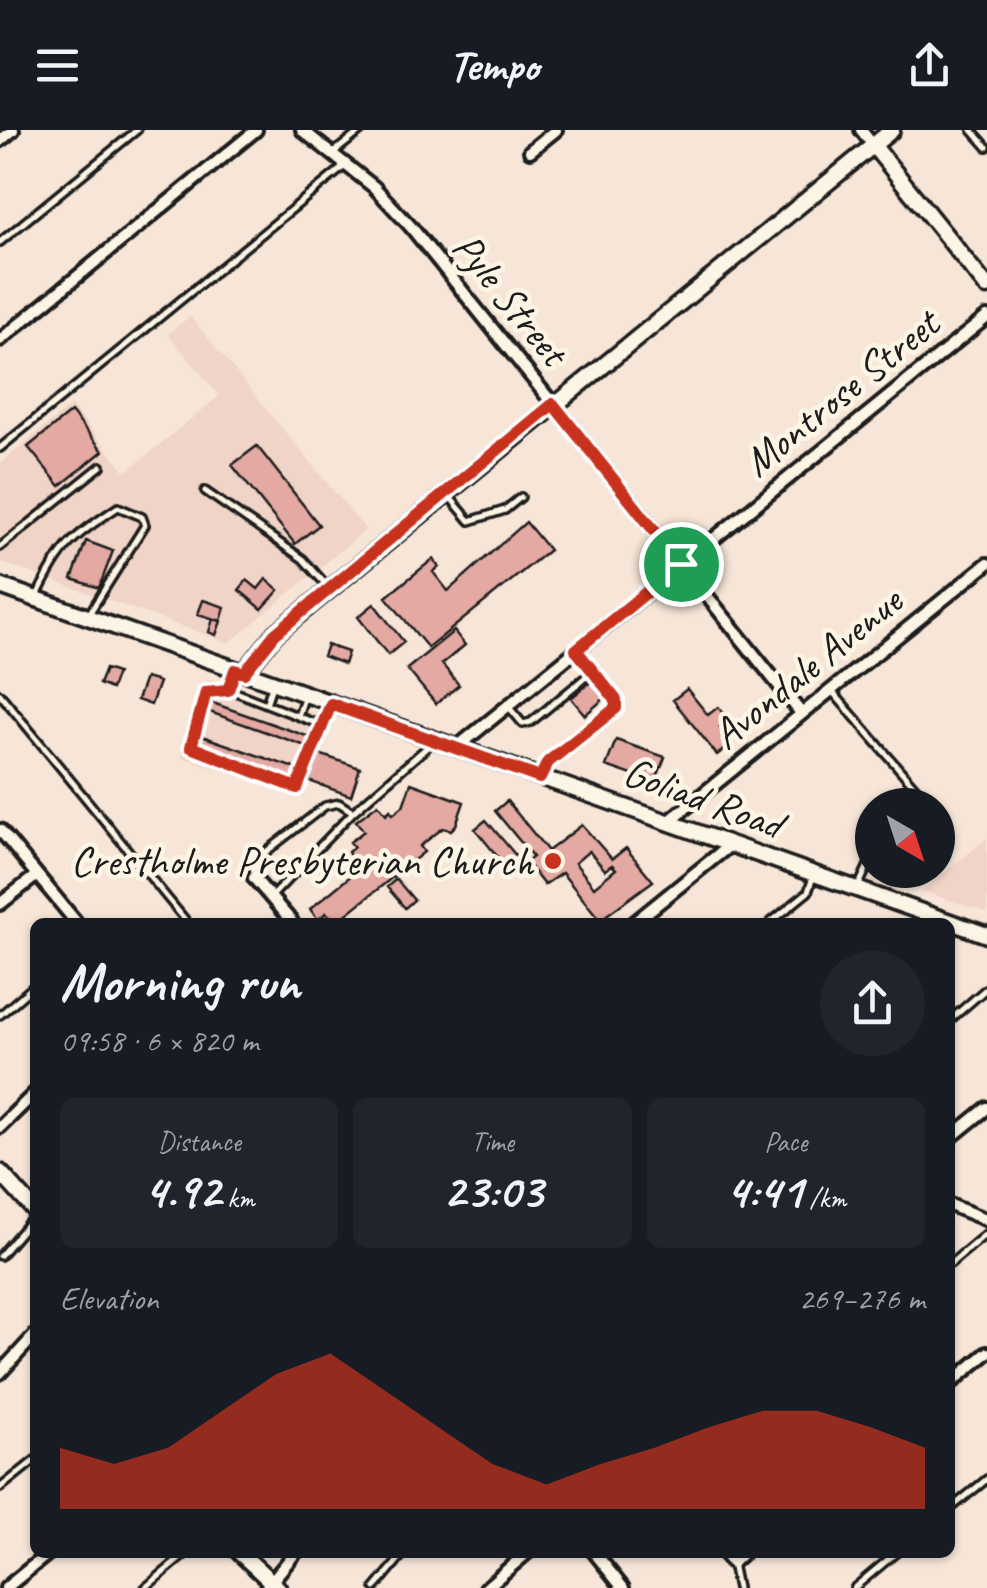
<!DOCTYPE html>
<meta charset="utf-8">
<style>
:root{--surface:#171b24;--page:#20242c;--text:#f1f3f6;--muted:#9ea1a6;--accent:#c8321e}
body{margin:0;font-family:Caveat,sans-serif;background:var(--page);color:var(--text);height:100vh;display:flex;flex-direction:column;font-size:38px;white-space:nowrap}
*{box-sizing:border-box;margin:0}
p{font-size:32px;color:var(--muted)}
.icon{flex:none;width:55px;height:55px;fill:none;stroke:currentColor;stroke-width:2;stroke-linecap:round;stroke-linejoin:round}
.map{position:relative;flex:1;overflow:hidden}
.side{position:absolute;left:30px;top:788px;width:925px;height:640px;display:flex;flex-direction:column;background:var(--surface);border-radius:15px;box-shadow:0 2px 8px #0004}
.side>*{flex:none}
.needle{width:65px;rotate:141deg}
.fabs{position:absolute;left:855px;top:658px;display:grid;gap:20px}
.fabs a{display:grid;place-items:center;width:100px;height:100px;border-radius:50%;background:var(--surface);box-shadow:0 2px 8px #0004;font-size:50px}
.pin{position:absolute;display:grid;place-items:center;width:85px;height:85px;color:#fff;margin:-42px;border:5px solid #fff;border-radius:50%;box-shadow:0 2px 10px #0007}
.round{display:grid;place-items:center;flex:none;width:105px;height:105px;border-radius:52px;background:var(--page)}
.overview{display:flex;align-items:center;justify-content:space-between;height:170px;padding:0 30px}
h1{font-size:55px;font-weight:700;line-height:75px}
.metrics{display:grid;grid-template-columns:repeat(3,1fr);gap:15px;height:170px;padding:10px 30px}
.metrics div{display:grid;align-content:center;border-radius:15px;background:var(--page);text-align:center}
.metrics b{font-size:50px;font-weight:700}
.metrics small{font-size:28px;font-weight:400}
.metrics p{font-size:28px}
.chart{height:280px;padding:20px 30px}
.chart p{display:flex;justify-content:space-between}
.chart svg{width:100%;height:180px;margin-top:10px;fill:var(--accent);opacity:.7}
header{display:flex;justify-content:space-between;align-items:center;height:130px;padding:0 30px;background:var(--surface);font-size:45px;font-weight:700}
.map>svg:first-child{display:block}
</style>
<header><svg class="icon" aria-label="menu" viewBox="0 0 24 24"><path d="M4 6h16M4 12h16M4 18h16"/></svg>Tempo<svg class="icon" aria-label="share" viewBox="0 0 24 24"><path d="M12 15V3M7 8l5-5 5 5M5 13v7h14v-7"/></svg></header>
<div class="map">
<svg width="987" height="1458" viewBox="0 0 987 1458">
<rect width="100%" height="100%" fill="#f7e6d8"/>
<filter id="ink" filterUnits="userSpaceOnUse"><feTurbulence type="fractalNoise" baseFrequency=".01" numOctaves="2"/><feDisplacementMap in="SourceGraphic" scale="20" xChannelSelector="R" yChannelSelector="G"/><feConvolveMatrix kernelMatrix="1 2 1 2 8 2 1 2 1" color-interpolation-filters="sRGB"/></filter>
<g filter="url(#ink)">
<!-- built -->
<path fill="#f1d4c8" d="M190 186 366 400 229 513 0 432V334L71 275 126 342 219 266 168 204Z
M207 549 330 588 304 667 181 627Z
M987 708V783L922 761Z"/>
<!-- building -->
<path fill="#e4a9a3" stroke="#1c1c1c" stroke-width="2.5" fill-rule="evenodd" d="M71 282 103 321 60 356 28 317Z
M257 316 319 395 295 414 232 335Z
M526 392 549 420 428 518 386 467 433 429 439 437 433 442 448 461Z
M86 411 113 421 99 458 72 449Z
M266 449 279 460 262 479 239 460 247 450 258 459Z
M203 470 225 477 221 491 198 484Z
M374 474 404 512 388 525 358 487Z
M213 489 221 491 216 505 209 502Z
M454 501 465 515 442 534 459 555 436 574 407 539Z
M327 515 348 522 344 534 323 526Z
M105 539 117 543 111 559 99 554Z
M145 548 159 552 151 575 137 570Z
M593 550 606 567 585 585 571 568Z
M687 559 708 585 718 577 729 590 720 597 732 613 717 625 673 570Z
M207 571 315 609 311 618 204 580Z
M199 605 300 640 296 649 196 614Z
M616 610 665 627 655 653 606 636Z
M319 624 360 638 351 666 309 651Z
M411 653 464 672 456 695 451 700 443 698 420 716 424 722 337 792 326 783 318 790 310 779 358 740 348 722 354 717 350 712 364 701 356 691 378 674 386 684 390 680 393 684 403 676Z
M507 671 548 721 582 695 612 729 626 718 653 751 600 790 562 743 544 755 526 732 533 727 495 681ZM589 721 605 740 612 735 616 739 594 757 575 733Z
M486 690 523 734 511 743 475 699Z
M396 749 414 770 405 778 387 757Z"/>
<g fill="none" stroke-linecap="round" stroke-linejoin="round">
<defs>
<path id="lane" d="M972 0 987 17
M333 23 362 0
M0 112 137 0
M0 318 346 35
M205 361 303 429 328 457
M448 365 470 391 505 380 521 367
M0 417 101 336
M37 466C61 415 72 408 118 377L142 387 145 395 89 484
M578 522 593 541
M234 543 228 559 206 562 191 617 297 658 330 577
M228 559 323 596
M831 560 926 670 925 675
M0 564 187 792
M266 574 273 553
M508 576 523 594 531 592 593 541 616 570V578L548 632 542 645
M298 586 305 565
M254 747 253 732 325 676 339 673 353 682
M858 757 872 727
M271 767 353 682 433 612
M771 792 808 762 813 747
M0 885 35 855
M950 890 987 858
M0 1126 35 1085
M950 1134 987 1103
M0 1358 35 1330
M950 1379 987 1349
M732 1433 737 1458
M145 1458 188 1422
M375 1458 405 1422
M854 1458 897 1422"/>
<path id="street" d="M302 0 374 57 411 97 801 583
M861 0 873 15
M0 11 13 0
M530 21 556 0
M0 210 256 0
M456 618 987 187
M667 693 987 434
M0 700 76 792
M254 748 292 792
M0 774 37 745
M635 792 730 715
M0 997 35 963
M950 1008 987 978
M950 1075 987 1090
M0 1243 35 1205
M950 1254 987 1223
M594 1422 623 1458
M723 1422 732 1433 744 1422
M6 1458 50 1422
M266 1458 296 1422
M486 1458 528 1422"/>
<path id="secondary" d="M873 15 987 157
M0 456 987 805
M244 543 275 504 892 0
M0 1042 35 1081
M239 1422 278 1458"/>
</defs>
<!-- lane casing -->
<use href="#lane" stroke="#1c1c1c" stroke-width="12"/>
<!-- street casing -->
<use href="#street" stroke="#1c1c1c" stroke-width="18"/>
<!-- secondary casing -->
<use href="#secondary" stroke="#1c1c1c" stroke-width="21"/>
<!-- lane -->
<use href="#lane" stroke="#fcf5e5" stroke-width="5"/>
<!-- street -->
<use href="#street" stroke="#fcf5e5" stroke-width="10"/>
<!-- secondary -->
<use href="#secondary" stroke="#fcf5e5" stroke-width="14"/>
</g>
</g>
<g fill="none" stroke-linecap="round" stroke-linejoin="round" filter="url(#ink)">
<defs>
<path id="route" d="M553 274 681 434 576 520 616 570V578L548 632 540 648 331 574 297 658 191 617 206 562 228 560 235 540 244 543 275 504Z"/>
</defs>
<!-- route casing -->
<use href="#route" stroke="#fff" stroke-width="20"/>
<!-- route -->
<use href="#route" stroke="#c8321e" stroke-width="12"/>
</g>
<!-- markers -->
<circle fill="#c8321e" stroke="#fcf5e5" stroke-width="4" cx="553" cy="731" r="10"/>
<g text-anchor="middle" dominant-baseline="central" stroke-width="9" stroke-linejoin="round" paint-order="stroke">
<!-- street labels -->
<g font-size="42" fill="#1c1c1c" stroke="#fcf5e5">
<text transform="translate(510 169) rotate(51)">Pyle Street</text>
<text transform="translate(841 263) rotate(-39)">Montrose Street</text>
<text transform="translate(807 538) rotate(-39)">Avondale Avenue</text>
<text transform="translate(703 668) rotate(20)">Goliad Road</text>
</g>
<!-- poi labels -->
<g font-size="42" fill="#1c1c1c" stroke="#fcf5e5" text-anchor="end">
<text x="533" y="731">Crestholme Presbyterian Church</text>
</g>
</g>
</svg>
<div class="fabs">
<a><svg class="needle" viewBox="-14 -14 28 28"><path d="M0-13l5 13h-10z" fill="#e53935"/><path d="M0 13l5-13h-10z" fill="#9ea1a6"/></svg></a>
</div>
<div class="pin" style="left:681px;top:434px;background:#1e9e55"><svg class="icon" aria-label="arrive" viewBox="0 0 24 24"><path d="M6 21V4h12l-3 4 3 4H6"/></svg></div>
<section class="side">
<div class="overview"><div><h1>Morning run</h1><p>09:58 · 6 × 820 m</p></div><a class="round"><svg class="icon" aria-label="share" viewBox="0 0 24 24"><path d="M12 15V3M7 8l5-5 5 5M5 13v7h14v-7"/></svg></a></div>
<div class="metrics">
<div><p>Distance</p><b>4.92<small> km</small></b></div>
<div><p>Time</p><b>23:03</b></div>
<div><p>Pace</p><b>4:41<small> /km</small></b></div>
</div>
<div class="chart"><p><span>Elevation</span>269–276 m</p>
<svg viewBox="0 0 160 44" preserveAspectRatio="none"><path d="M0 44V29L10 33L20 29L30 20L40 11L50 6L60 15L70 24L80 33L90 38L100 33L110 29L120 24L130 20L140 20L150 24L160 29V44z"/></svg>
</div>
</section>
</div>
